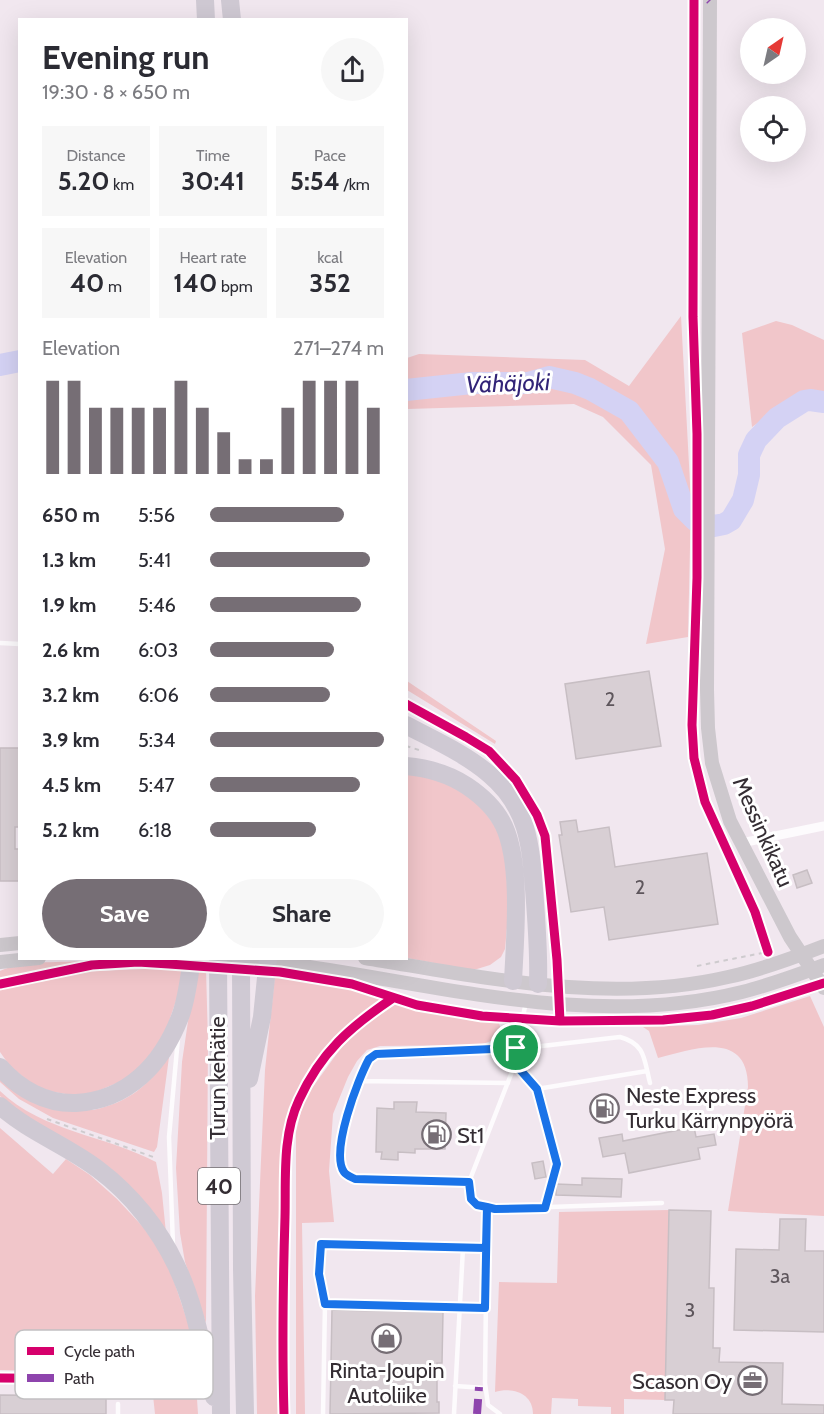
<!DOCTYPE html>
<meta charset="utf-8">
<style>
:root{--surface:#fff;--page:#f7f7f7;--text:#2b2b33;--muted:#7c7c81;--accent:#766e75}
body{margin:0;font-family:Cabin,sans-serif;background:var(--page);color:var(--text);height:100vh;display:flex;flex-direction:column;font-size:22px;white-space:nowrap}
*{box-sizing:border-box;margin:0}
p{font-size:20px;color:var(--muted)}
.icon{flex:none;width:33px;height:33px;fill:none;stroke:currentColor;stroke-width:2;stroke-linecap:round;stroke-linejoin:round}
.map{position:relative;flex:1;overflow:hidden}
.panel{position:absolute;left:18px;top:18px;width:390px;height:942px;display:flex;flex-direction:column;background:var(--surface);border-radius:0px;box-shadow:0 6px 24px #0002}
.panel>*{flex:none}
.needle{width:39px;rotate:34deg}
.tools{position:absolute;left:740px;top:18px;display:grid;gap:12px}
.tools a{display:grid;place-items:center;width:66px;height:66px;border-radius:50%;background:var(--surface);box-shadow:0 6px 24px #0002;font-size:30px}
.pin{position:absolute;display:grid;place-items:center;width:51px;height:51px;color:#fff;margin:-26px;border:3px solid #fff;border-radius:50%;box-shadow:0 2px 6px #0007}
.round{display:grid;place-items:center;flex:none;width:63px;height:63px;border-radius:32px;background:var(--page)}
.head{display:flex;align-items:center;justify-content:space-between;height:102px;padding:0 24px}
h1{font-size:33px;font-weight:800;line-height:45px}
.metrics{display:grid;grid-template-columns:repeat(3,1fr);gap:9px;height:102px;padding:6px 24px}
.metrics div{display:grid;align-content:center;border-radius:0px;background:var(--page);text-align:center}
.metrics b{font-size:26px;font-weight:800}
.metrics small{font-size:16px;font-weight:400}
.metrics p{font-size:16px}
.chart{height:168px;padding:12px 24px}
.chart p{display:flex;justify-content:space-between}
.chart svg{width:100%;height:108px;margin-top:6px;stroke:var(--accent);stroke-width:6}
.cta{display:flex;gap:12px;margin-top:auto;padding:12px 24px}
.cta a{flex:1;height:69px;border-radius:36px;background:var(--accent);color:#fff;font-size:24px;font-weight:800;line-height:69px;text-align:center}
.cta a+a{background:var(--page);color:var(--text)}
ul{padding:0 24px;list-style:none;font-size:20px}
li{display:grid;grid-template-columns:96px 72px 1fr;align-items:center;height:45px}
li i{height:15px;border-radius:8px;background:var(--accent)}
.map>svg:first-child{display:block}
</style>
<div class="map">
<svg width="824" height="1414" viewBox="0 0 824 1414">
<rect width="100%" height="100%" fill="#f1e7ef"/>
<!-- green -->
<path fill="#f1c6ca" d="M681 316 691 502 688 637 646 644 665 549 651 465 603 417 574 404 407 409V358L419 354 585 360 629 386Z
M776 321 792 325 824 340V395H798L752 427 742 333Z
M407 681 496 741 495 744 407 690Z
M407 770 420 771 474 797 497 829 506 853 508 917 505 949 501 957 490 965 477 969H466L407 958Z
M82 961 0 981V971C25 960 55 963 82 961Z
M196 967 206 969 208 1042 206 1323 185 1262 180 1233 176 1168 182 1062Z
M167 968 182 971 178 995 164 1036 134 1076 83 1097 54 1092 34 1086 10 1066 0 1052V987L73 972Z
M275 975 370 992 378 995 381 1000C372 1007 363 1012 354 1019 315 1052 289 1094 282 1144L278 1307 279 1414H257L255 1296 265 1070Z
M810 996 824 1027V1216L728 1211 748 1087C748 1030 695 1048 658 1058L649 1031 643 1027 698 1025 741 1018Z
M396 1004 496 1021 499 1023 501 1030 491 1041 480 1045 380 1046 367 1050 357 1061 348 1077 333 1114 329 1171 334 1222 302 1223 305 1414H296V1132L304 1099 341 1048 364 1026Z
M169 1057 157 1147 154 1152 53 1118 19 1099 0 1082V1076L93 1110C130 1102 147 1086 169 1057Z
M0 1091C43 1132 105 1135 156 1162L162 1193 166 1233 5 1101 0 1096Z
M0 1128 53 1174 66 1159 90 1175 117 1199 144 1228 162 1254 173 1278 193 1338 198 1414H155L152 1386 127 1383 0 1381V1375L105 1373 0 1370Z
M669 1210 665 1400 624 1399V1414H611V1407L578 1406V1399L552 1398 551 1414H533C533 1393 512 1387 495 1392L499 1282 557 1283 559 1212Z"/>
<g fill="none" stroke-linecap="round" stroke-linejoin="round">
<!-- river -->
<path stroke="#d4d2f4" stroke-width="22" d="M0 365 20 361
M406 390 472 383H528L549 377 575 383 590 389 629 411 668 462 684 509 695 520 714 526 724 524 731 520 743 500 749 475V455L756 440 777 418 804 401 810 400 824 402"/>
</g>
<!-- building -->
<path fill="#d8cfd4" stroke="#c7bec3" stroke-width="1.5" d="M649 671 661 746 576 759 565 684Z
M0 748H20V827H15V849H20V881H0Z
M576 820 578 832 609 827 615 867 707 853 718 924 609 940 604 907 571 912 559 835H562L560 822Z
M807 870 812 883 797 888 793 875Z
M394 1102H417L416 1112 446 1113 445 1149H415V1153L398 1152V1160L381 1159 382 1152H376L377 1108 394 1109Z
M694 1127 696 1137 714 1134 716 1145 698 1148 700 1159 629 1173 625 1153 603 1157 599 1138 622 1134 623 1141Z
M543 1161 546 1177 535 1179 532 1163Z
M582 1178 622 1179 621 1197 556 1195V1184L582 1185Z
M669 1210 711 1211 709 1288H714L713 1348H720L719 1362 783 1363 782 1404 824 1405V1414H673L674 1400H665Z
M780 1219H806L805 1251H824V1332L734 1330 736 1249 779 1250Z
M332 1310 443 1312 442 1363H437V1402H439V1413L330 1414Z
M0 1395 106 1396V1414H0Z"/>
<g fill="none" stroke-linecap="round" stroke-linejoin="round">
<!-- path -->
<path stroke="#cecbce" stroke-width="2" stroke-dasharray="4.5 4.5" stroke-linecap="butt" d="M406 746 419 750
M697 966 762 953
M47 1119 156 1158"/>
<!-- lane -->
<path stroke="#fdfbfd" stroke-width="4.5" d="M0 643 20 644
M526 1002 516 1049 515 1064 537 1089 557 1164 545 1207
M515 1064 469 1182 355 1179 344 1173 340 1164 344 1122 365 1066 369 1059 376 1054 516 1049 620 1037C646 1044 644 1060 650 1083
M359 1081 508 1083
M537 1089 647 1071
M469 1182 471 1199 477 1205 495 1209 662 1203
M487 1207 485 1383 488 1405 500 1414
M173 1245 169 1137 178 1038
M325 1304 485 1308
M455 1386 485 1388
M118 1404V1414
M323 1414 325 1304 319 1274 321 1244 486 1248
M454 1414 463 1248"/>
<!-- street -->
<path stroke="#fdfbfd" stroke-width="9" d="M741 843 824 826"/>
<!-- secondary -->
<path stroke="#cdc8cd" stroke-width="14" d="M710 0 707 690 708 728 712 763 730 821 790 937 824 988
M0 945 20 943
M223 958C243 960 263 961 282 963 433 983 590 1030 742 992 770 985 797 975 824 965
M365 958C483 977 608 1005 728 977 761 970 793 958 824 946
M0 962 39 958"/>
<!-- highway -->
<path stroke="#cfc9d3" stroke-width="18" d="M205 0 206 20
M230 0 232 20
M406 725C434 740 464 753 489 774 531 809 531 851 535 902 537 929 539 957 538 984
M406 766C428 768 449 774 467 786 482 796 496 809 504 826 522 865 515 938 513 981
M218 958 221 1414
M241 958 242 1269 245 1414
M0 1067C19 1089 46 1104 76 1103 128 1100 162 1064 180 1017 187 999 189 978 192 958
M249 1079 262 1017 268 958
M0 1106C29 1132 68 1146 99 1170 131 1194 159 1229 176 1265 196 1306 203 1353 214 1397"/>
<!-- quiet -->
<path stroke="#8e44ad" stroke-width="8" stroke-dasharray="15 8" stroke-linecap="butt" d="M709 0 710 1
M477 1414 479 1387"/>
<defs>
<path id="cycleway" d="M694 0 693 317 697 434V578L692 725 694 758 705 802 755 912 768 952
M406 704 466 737 489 751 516 780 537 815 545 836 557 960 560 1021
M0 984 92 965 138 962 169 964 280 972 352 984 417 1005 482 1016 560 1021 663 1020 712 1015 752 1006 824 983
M0 1378 140 1379
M284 1414C282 1348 283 1283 285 1217 286 1179 282 1136 299 1100 321 1052 350 1027 393 998"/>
</defs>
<!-- cycleway casing -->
<use href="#cycleway" stroke="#fff" stroke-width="13"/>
<!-- cycleway -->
<use href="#cycleway" stroke="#d6006c" stroke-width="9"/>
</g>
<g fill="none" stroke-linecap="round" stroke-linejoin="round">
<defs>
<path id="route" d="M516 1048 376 1054 369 1059C358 1079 330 1152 344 1172 346 1175 351 1177 355 1179L469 1182 471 1199 477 1205 487 1207 486 1248 321 1244 319 1274 325 1304 485 1308 487 1207 495 1209 545 1208 557 1164 537 1089 515 1064 516 1048"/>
</defs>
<!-- route casing -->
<use href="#route" stroke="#fff" stroke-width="12"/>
<!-- route -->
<use href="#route" stroke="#1a73e8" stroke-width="8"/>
</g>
<!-- icons -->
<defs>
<symbol id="fuel-ring" viewBox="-11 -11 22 22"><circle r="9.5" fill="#fff" stroke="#766e75" stroke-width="1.5"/><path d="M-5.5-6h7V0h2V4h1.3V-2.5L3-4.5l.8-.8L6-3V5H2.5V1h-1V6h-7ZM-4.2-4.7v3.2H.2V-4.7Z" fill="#766e75"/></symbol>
<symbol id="shop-ring" viewBox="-11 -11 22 22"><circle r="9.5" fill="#fff" stroke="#766e75" stroke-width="1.5"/><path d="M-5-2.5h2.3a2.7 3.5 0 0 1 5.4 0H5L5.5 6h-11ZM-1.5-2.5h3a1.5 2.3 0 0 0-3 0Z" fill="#766e75"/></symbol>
<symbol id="office-ring" viewBox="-11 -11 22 22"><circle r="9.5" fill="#fff" stroke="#766e75" stroke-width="1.5"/><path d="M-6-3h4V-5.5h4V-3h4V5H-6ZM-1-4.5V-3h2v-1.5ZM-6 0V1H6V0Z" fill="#766e75"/></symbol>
</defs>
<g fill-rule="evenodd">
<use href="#fuel-ring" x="588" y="1092" width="33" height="33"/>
<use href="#fuel-ring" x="420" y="1118" width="33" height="33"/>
<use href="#shop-ring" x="370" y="1322" width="33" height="33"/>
<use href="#office-ring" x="736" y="1364" width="33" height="33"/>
</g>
<g text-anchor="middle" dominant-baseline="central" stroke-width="6" stroke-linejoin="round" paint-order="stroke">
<!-- number labels -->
<g font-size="20" fill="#5e565c">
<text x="610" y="699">2</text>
<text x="640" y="887">2</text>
<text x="780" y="1276">3a</text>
<text x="690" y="1310">3</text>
</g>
<!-- shield labels -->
<rect fill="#fff" stroke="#716c70" stroke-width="1.5" x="198" y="1168" width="42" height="36" rx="4.5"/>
<g font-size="21" font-weight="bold" fill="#342d33">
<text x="219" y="1186">40</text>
</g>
<!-- street labels -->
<g font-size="22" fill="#342d33" stroke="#fff">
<text transform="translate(763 832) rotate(66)">Messinkikatu</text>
<text transform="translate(217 1078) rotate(-90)">Turun kehätie</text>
</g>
<!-- poi labels -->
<g font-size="22" fill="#342d33" stroke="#fff" text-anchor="start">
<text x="626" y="1095">Neste Express<tspan x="626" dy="25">Turku Kärrynpyörä</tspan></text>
<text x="457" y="1135">St1</text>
<text x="387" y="1370" text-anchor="middle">Rinta-Joupin<tspan x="387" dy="25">Autoliike</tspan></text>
<text x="732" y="1381" text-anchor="end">Scason Oy</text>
</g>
<!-- water labels -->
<g font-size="24" font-style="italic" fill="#322477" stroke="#fff">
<text transform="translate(508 383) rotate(-2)">Vähäjoki</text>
</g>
</g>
<!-- legend -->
<rect x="15" y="1330" width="198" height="69" rx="9" fill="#fff" stroke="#c2c0c2" stroke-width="1.5"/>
<rect x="27" y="1347" width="27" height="8" fill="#d6006c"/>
<rect x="27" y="1374" width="27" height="8" fill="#8e44ad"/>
<g font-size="16" fill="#342d33">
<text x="64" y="1357">Cycle path</text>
<text x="64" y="1384">Path</text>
</g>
</svg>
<div class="tools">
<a><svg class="needle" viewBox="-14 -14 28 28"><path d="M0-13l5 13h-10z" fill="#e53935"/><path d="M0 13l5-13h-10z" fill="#7c7c81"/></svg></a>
<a><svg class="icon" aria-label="locate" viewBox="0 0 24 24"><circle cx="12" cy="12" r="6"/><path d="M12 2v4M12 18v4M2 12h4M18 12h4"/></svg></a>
</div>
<div class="pin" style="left:516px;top:1048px;background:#1e9e55"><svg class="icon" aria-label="arrive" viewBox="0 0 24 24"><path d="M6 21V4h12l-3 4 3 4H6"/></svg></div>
<section class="panel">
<div class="head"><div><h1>Evening run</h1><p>19:30 · 8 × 650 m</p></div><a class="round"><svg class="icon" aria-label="share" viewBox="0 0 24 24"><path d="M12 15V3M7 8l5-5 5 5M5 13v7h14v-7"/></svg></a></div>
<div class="metrics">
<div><p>Distance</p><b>5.20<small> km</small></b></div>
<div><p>Time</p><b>30:41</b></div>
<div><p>Pace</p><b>5:54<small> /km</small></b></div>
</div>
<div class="metrics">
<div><p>Elevation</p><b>40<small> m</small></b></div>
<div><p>Heart rate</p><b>140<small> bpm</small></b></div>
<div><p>kcal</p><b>352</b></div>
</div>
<div class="chart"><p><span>Elevation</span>271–274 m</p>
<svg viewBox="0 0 160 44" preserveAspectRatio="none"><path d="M5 44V6M15 44V6M25 44V17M35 44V17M45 44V17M55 44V17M65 44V6M75 44V17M85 44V27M95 44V38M105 44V38M115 44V17M125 44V6M135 44V6M145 44V6M155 44V17"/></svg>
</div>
<ul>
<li><b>650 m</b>5:56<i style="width:77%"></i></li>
<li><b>1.3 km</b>5:41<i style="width:92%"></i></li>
<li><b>1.9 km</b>5:46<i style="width:87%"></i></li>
<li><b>2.6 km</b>6:03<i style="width:71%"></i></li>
<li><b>3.2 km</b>6:06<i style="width:69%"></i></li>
<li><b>3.9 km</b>5:34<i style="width:100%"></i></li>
<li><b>4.5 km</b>5:47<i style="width:86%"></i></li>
<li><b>5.2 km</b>6:18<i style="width:61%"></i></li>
</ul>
<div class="cta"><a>Save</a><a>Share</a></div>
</section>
</div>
